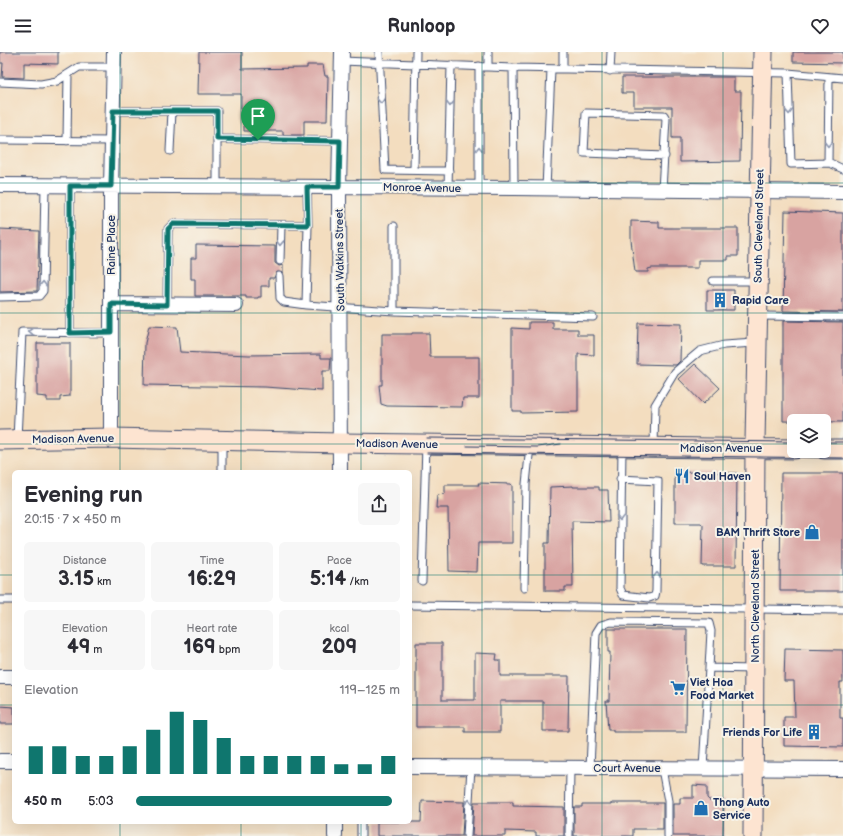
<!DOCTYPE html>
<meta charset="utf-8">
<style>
:root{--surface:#fff;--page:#f7f7f7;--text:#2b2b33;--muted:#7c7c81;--accent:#0f766e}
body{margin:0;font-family:"Balsamiq Sans",sans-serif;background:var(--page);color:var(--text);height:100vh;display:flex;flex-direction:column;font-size:15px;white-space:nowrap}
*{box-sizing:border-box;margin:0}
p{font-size:13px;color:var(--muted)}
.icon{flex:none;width:22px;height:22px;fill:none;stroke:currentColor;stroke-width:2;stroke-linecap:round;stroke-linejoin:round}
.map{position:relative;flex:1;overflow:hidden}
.panel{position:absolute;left:12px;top:418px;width:400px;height:354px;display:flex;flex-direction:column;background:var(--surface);border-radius:6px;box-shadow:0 4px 16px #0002}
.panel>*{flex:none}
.tools{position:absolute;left:787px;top:362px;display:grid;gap:8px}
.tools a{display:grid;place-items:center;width:44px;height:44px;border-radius:6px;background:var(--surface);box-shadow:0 4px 16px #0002;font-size:20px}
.pin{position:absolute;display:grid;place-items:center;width:34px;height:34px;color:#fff;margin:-41px -17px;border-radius:50% 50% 50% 0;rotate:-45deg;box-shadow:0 0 4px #0007}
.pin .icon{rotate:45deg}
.round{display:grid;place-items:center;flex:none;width:42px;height:42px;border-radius:6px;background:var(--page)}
.overview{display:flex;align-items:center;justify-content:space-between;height:68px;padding:0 12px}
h1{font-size:22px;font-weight:800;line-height:30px}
.stats{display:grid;grid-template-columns:repeat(3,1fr);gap:6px;height:68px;padding:4px 12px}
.stats div{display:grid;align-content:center;border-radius:6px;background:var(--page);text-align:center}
.stats b{font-size:20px;font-weight:800}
.stats small{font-size:11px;font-weight:400}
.stats p{font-size:11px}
.chart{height:112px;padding:8px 12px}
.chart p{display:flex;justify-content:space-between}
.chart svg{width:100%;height:72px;margin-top:4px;stroke:var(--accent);stroke-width:6}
ul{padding:0 12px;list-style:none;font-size:13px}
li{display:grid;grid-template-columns:64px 48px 1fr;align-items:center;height:30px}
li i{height:10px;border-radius:5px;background:var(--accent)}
header{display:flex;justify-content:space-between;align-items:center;height:52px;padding:0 12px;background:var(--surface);font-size:18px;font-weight:800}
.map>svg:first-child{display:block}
</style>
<header><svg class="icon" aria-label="menu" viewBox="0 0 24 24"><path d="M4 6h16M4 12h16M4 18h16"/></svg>Runloop<svg class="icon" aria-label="heart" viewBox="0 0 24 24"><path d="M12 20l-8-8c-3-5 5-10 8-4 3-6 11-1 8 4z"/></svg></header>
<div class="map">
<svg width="843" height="784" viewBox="0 0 843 784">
<rect width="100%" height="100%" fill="#f7f3e8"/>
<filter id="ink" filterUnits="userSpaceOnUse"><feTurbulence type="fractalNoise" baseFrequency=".025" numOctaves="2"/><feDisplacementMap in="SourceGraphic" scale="8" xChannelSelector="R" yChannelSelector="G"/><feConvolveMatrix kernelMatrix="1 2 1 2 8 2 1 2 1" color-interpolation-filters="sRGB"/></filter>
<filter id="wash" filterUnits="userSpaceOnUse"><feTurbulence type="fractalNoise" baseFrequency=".012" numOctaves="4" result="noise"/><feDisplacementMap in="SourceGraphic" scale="16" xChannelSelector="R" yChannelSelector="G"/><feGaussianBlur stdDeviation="0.9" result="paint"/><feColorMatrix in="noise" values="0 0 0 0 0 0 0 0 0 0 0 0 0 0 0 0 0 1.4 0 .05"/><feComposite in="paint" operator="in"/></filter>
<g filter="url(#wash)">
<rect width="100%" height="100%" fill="#f3ddbf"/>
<g id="blocks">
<!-- building -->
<path fill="#d8a3a1" d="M0 0H58V12L24 11V26L2 25 3 11H0Z
M199 0H242V17L307 16V13H323L325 24H328L327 69H304V83H283V79H244V57H241V42H198Z
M793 0H843V11L793 10Z
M622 25H734V39H741L740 109 680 110V86H672V55H634V41H622Z
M785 159 843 161V260L783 259Z
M631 169 659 170V176H738V204H728V208H698V216H652L648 217V220H635L631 188Z
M0 177 39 179 37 239 0 240Z
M196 193 275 194V211L279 214 283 213V221L277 220 274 226H269V234H261V245H258V246H246V244H195V227H191V206H196Z
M707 238H734V258H707Z
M783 269 843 270V370L783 369Z
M529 270H553V277H578V283H594V303L578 302V360L521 361V359H512V276L529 277Z
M638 271 681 272 680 309 676 313 637 312Z
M149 274 177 275 180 300 249 303 321 302V306H331L330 319H322V339L265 335 144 333 145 291Z
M412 281H429L430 305H479V346H463L462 355 387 354 381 352 379 333H382V282H412Z
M37 291H70V344L60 345V349H47V345L37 344Z
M695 312 720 336 703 352 679 327Z
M675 420 737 421 736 514H702L703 473 701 471H675Z
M781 421H843V539H780Z
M478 431 511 432 512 433V491H478L477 520 449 519 448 456H436L437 443 445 442V433H479Z
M573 434V435H599V438H608L609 470 572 469 573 535H565V539H545V491H549L550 435Z
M608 577H687L686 680H613V678H608L606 649H609L610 600H608Z
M416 591H442V648H475V601L497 602 496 608H500V624H569L568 679H543V649H500V680H465V675H416Z
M785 597 843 598V630H840V666H843V695L784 694V665H795L794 629H784Z
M0 654 14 655V672H0Z
M693 733 707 734V746L709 748H724L723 784H673V752H680V746H693Z
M422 749 464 750 462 784H377V770H421Z
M474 750H513V754L564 755V784H536V780L505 779V784H472Z
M612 751H663V777H633V784H574V755H582V752H612Z"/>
</g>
</g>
<g filter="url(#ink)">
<use href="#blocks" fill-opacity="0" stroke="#3b496d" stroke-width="1"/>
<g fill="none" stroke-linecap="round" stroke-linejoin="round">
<defs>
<path id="lane" d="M379 0 385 118 449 119
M342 9 488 15V0
M488 15 513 16 514 136
M513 16 788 21 843 26
M563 17V0
M610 19 611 0
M788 21 791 112 830 111 843 117
M0 30 41 32 57 29 79 15H114
M113 59H217V135
M217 87 340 89
M0 88 112 89
M67 89 68 22
M170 99 172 59
M828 111 829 25
M414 118 416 0
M70 134V281
M448 136 451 13
M479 136V14
M546 137 551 17
M662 138 666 67 664 63 586 61 584 101 665 104
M308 173 306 253 394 259 593 265
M394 174V259
M280 209 281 173
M279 224 280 246 284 250 306 253
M713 229H758
M0 245 39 244 43 239 45 134
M167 253 168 177 173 172 308 173 307 135
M759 264 843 265
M17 387 22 280 111 281
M654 395 655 353 675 320 700 299 724 293 755 291
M222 420V389
M620 427 658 429 656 539 655 544 649 546 623 543 620 536 622 396
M422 529 426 392
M524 536 526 432 530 394
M0 548H14
M410 553 843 558
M590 716 596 581 601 573 611 570 709 571 711 579 709 616
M703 716 709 616 753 617
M662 717 668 749V784
M361 784V770
M467 784 471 715
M569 784 570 716"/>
<path id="street" d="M0 133 514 136 843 140
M111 252 236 253
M111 386V134L114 0
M340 420 339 135 342 0
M0 625H14
M0 709H14
M410 715 843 717
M335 784V770"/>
<path id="secondary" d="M0 388 111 386 341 391 794 397
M824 397H843
M753 784 755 390 763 0"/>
</defs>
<!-- lane casing -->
<use href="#lane" stroke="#3b496d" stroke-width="9"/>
<!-- street casing -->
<use href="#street" stroke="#3b496d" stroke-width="16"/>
<!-- secondary casing -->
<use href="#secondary" stroke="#3b496d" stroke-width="21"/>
<!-- lane -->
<use href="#lane" stroke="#fff" stroke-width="7"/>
<!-- street -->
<use href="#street" stroke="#fff" stroke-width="14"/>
<!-- secondary -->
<use href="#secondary" stroke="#fde4d1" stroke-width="19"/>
<!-- tram -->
<path stroke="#1b2f5e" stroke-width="1" d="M427 386 794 390
M824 390H843
M467 394 538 395 561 392
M427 401 843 406"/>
</g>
<!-- one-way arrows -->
<defs><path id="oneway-chevron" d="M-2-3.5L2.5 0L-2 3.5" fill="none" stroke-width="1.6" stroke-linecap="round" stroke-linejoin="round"/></defs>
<g stroke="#8d97ae">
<use href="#oneway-chevron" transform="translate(381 49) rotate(87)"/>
<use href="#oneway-chevron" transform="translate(450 52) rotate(91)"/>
<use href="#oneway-chevron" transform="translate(789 60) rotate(88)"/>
<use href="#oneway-chevron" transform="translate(828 92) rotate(91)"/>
<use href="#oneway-chevron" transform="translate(479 97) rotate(-90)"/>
<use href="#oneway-chevron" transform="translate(280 191) rotate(92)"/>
<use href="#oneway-chevron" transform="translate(43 232) rotate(-88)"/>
<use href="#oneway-chevron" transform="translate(31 280) rotate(-179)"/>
<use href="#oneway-chevron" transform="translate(620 466) rotate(90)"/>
<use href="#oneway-chevron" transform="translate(657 523) rotate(-89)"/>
<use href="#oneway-chevron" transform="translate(469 750) rotate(-86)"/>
</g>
</g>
<g fill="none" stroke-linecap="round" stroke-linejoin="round" filter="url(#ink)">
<defs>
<path id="route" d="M113 59H217V87L340 89 339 135H307L308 173 173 172 168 177 167 253 111 252V280L70 281V134H111Z"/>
</defs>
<!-- route casing -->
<use href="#route" stroke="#fff" stroke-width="8"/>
<!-- route -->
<use href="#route" stroke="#0f766e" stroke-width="5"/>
</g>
<!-- grid -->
<path fill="none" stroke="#0f766e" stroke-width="1" stroke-opacity="0.55" d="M120 0V420M241 0V420M361 0V420M482 0V784M602 0V784M723 0V784M0 131H843M0 261H843M0 392H794M824 392H843M0 523H14M410 523H843M0 653H14M410 653H843M120 770V784M241 770V784M361 770V784"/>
<!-- icons -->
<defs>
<symbol id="building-bare" viewBox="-9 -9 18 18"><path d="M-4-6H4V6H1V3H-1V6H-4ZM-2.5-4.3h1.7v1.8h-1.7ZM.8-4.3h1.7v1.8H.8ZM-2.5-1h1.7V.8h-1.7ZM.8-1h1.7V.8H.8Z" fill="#1f6fb2" stroke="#f7f3e8" stroke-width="2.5" paint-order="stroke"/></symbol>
<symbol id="restaurant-bare" viewBox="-9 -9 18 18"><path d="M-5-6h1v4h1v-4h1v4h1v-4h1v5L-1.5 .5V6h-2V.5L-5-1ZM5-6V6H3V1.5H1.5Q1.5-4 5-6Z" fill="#1f6fb2" stroke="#f7f3e8" stroke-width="2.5" paint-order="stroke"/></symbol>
<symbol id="shop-bare" viewBox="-9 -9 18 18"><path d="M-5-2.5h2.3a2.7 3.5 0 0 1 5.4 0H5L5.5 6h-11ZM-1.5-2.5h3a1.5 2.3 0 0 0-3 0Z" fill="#1f6fb2" stroke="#f7f3e8" stroke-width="2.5" paint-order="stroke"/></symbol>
<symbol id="supermarket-bare" viewBox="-9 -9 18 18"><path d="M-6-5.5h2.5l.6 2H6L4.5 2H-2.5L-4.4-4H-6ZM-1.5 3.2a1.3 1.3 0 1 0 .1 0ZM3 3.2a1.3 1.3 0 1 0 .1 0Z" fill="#1f6fb2" stroke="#f7f3e8" stroke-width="2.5" paint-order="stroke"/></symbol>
</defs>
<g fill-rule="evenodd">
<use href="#building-bare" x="709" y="237" width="22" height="22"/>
<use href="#restaurant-bare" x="671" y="413" width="22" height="22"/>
<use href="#shop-bare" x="801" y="469" width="22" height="22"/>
<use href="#supermarket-bare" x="667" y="625" width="22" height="22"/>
<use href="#building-bare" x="803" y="669" width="22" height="22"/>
<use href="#shop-bare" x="690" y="745" width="22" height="22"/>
</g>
<g text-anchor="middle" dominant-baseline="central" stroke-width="4" stroke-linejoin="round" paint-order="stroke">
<!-- street labels -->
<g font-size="11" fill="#1b2f5e" stroke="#f7f3e8">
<text transform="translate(422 136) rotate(1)">Monroe Avenue</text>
<text transform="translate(759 174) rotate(-89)">South Cleveland Street</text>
<text transform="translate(111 193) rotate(-90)">Raine Place</text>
<text transform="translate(340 208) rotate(-91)">South Watkins Street</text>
<text transform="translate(73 387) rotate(-1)">Madison Avenue</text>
<text transform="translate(397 392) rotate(1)">Madison Avenue</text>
<text x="721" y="396">Madison Avenue</text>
<text transform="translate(755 554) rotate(-90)">North Cleveland Street</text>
<text x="627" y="716">Court Avenue</text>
</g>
<!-- poi labels -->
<g font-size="11" font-weight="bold" fill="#1b2f5e" stroke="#f7f3e8" text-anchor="start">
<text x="732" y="248">Rapid Care</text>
<text x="694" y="424">Soul Haven</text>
<text x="800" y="480" text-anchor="end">BAM Thrift Store</text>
<text x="690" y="630">Viet Hoa<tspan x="690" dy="13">Food Market</tspan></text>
<text x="802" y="680" text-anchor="end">Friends For Life</text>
<text x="713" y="750">Thong Auto<tspan x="713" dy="13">Service</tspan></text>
</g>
</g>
</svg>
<div class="tools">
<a><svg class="icon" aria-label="layers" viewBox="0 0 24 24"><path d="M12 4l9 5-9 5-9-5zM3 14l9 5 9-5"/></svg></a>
</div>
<div class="pin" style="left:258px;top:88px;background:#1e9e55"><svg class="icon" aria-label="arrive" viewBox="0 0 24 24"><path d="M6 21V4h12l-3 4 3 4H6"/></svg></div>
<section class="panel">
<div class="overview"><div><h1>Evening run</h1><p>20:15 · 7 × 450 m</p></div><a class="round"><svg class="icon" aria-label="share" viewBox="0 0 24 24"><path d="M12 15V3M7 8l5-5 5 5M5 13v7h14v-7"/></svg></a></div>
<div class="stats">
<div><p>Distance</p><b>3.15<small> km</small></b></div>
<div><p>Time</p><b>16:29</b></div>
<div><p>Pace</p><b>5:14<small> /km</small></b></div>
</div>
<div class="stats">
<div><p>Elevation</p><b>49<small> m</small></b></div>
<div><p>Heart rate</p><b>169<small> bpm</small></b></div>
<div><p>kcal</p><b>209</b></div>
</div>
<div class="chart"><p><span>Elevation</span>119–125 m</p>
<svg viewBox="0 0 160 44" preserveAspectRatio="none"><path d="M5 44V27M15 44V27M25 44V33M35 44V33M45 44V27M55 44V17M65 44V6M75 44V11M85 44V22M95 44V33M105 44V33M115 44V33M125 44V33M135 44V38M145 44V38M155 44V33"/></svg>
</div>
<ul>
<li><b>450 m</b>5:03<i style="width:97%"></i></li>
</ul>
</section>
</div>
